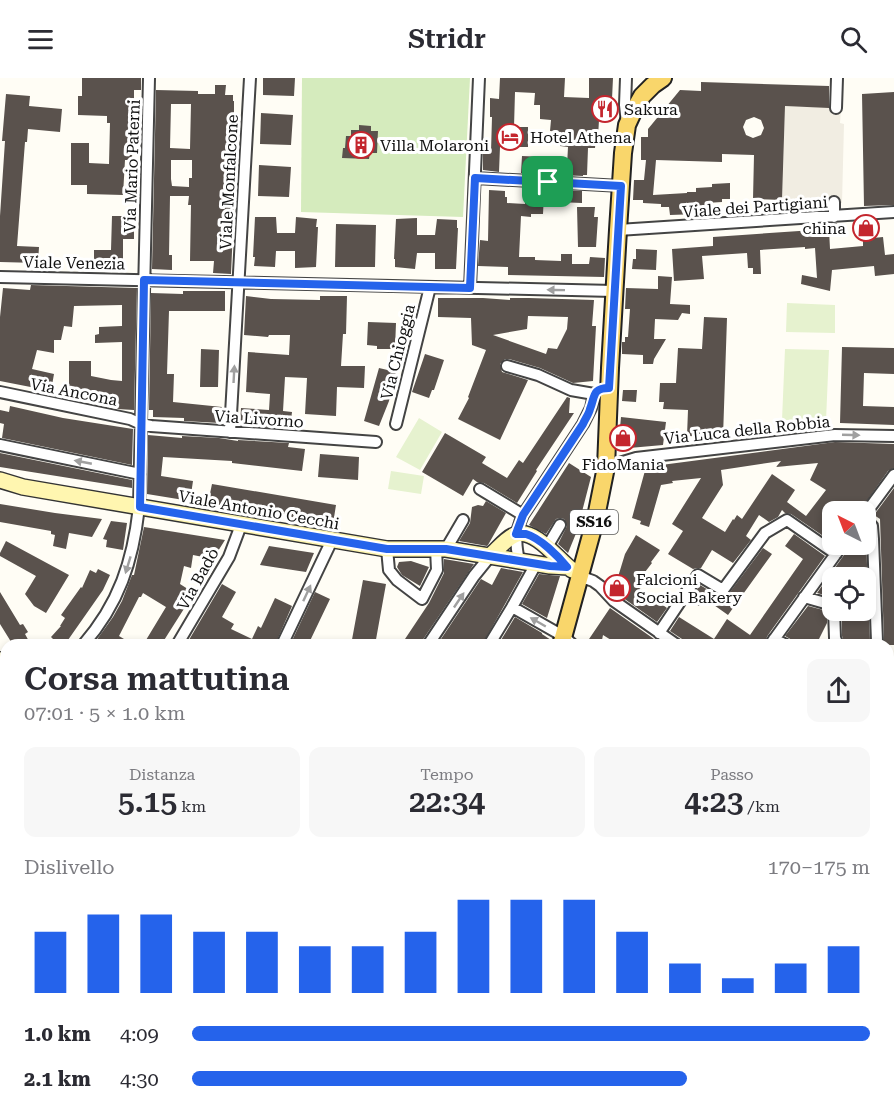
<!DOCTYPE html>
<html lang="it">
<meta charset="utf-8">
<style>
:root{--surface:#fff;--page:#f7f7f7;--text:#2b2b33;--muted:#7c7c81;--accent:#2563eb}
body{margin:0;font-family:"Roboto Serif",serif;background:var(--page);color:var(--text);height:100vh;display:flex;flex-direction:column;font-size:22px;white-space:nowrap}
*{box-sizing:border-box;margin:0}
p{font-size:20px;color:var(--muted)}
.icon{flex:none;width:33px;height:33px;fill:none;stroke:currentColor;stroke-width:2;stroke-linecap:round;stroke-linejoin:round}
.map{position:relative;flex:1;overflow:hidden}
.details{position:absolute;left:0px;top:561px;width:894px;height:476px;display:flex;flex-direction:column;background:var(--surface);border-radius:18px 18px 0 0;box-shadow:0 3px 9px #0003}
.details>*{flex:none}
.needle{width:39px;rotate:318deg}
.controls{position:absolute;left:822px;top:423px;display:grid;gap:12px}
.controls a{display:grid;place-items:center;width:54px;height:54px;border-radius:12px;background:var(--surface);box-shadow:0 3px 9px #0003;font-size:30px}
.pin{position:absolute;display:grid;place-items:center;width:51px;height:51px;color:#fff;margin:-26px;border-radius:12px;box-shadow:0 3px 9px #0006}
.round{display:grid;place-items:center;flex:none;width:63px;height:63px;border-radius:12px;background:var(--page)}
.overview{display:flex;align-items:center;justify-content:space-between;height:102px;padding:0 24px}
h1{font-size:33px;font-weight:600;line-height:45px}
.metrics{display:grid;grid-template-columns:repeat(3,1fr);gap:9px;height:102px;padding:6px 24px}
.metrics div{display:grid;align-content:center;border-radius:12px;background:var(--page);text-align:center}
.metrics b{font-size:30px;font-weight:600}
.metrics small{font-size:16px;font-weight:400}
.metrics p{font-size:16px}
.chart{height:168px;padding:12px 24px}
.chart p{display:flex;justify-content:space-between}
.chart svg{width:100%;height:108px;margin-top:6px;stroke:var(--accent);stroke-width:6}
ul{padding:0 24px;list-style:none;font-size:20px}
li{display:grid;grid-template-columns:96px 72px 1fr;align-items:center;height:45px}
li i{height:15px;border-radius:8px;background:var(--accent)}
header{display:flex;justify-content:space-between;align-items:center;height:78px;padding:0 24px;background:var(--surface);font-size:27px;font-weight:600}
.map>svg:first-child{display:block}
</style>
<header><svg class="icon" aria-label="menu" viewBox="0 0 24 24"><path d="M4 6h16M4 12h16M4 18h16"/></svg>Stridr<svg class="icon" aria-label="search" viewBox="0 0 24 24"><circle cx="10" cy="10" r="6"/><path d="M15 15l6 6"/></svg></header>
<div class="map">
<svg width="894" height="1036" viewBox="0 0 894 1036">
<rect width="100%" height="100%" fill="#fffdf5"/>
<!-- green -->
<path fill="#d5ebbd" d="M302 0H470L463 139 301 134Z"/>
<!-- forest -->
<path fill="#b9dc9c" d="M0 738 6 746V877L0 870Z
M127 1031H189L193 1036H131Z"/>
<!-- pitch -->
<path fill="#e6f2cf" d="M787 225 835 227V255L786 254Z
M785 271 829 272 826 343 782 342Z
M419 340 442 354 420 392 396 379Z
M391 393 424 398 421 416 388 411Z"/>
<!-- plaza -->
<path fill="#f1ede2" d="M785 28 841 30 840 45 844 46 842 125 782 128Z"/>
<!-- water -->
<path fill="#b9e0f7" stroke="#3f96cf" stroke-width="1.5" d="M0 673 6 682V748L0 739Z"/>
<!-- building -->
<path fill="#5a524d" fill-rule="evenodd" d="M82 0H141V12H134V44H133L132 82H125L123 117 87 116V107H71V65H89V85L109 86 110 45H107V38L78 37V18H82Z
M263 0H295L294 18 263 17Z
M500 0H565L564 19 589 20V0H613L611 42H599L598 59H596L595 70H588L587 97H583V98L521 95 522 78 546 79 545 87 567 88 568 69 560 68 561 54 550 53 551 42 540 41V27H534L535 15 515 14 514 49H528V69H500L499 94 483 92V74H491L492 39H490V20L499 21Z
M701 4 829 8V30L785 28 782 122 753 121 754 77 722 76V84L656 82 653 117 687 115V114H696V110L712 109V106L730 105V121H722V124L706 125V129H697V136L670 137 669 129H661V126L643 125V122H633L634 102H644L646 82H641V59H648V51L680 12 701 13ZM754 39 761 42 764 50 761 57 753 60 746 57 743 49 746 42Z
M215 7H226L225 17H233V23H234V38H238L231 196 213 195 214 183H190L191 127H188L189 118H170L169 177H172V192L152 191 156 12 198 13V16H215ZM171 26H191L190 71 170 70ZM171 82H192V100H189V109L172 108 171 101Z
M894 14V127L864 128 862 16Z
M6 16 30 18 29 28 62 31 60 54 28 51 27 64H25L17 168 39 169 38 185 0 184V138L5 63H2Z
M261 35 293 37 291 67 260 66Z
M359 47 371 48V53H378L377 75H370L369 81 342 80 343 70H345L346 58H351V52H359Z
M259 87 291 89 289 119 258 118Z
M489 112 505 113V119H507V125L525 126V115L544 116 543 136H531V139L521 138 519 179H535V182L561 183V176H572V186H589L590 179 605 180 604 199 508 197V189L478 188 480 162 488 163Z
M558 112 582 113V125L558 124Z
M577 129H595L594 139H598L596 169H578Z
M112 138H134V161H123V190L94 189V172H111Z
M255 139H276L277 155H295L296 139 317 141 316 149H318L316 189 295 190V173H276L275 189 254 188 255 179H253Z
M417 140V157H435L437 141 457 142V150H458L456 191H435V175H417L415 191 395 189V181H394L396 141Z
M336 146 376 147 375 189H335Z
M829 151 830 171 863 168V161L883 159 885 177 894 176V196L875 198 874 188 832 192 830 213 801 206 802 197 817 200 815 170 805 171V169L760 172 761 196H753V190H748L747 175 702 178 704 201 674 203 672 171 713 168V159Z
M636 171 657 172 656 192 632 191 633 181H636Z
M658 198 672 199 670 226 690 227V236L682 235 678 242 655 241 654 261H666L654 281 653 286H643V277L622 276V264H625V259H628L630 231H625L626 210 658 211Z
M31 207 137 210 134 332 117 331V328H109V323L69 314V283H91V298L111 302 122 303V264L95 265V257L99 256V249L122 248V227L74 228 72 249 64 248 61 262H54V275L37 272 32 291 54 296 51 313 0 303V239L3 210 30 212Z
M183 213H225V233H169L167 296H174L173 324 222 329 220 345 184 343V340L153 339V332H149L151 215 183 216Z
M246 218 271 221 320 222V218H347L346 256H343L341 288H365L364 310 337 309 336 338 305 336 307 300 285 299 283 333 292 334 290 350 240 347 241 330 269 332 270 316 246 314 248 274 289 277 290 257H269L268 259 244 257Z
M438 220H483L510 222V220H529L594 222 592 248H596L593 303 573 305 540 290 509 281H505L500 286 502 294 528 302 500 362 458 341 469 320 468 319 486 272 472 267 471 240 438 239ZM528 238 568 239 567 251 557 271 548 270 546 276 493 257 527 251Z
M704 239 727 240 723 359 687 358 688 332 663 331 664 324H659L660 305H676L678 270 702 271Z
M368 244 396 245 395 271H377V268L367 267Z
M842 269 894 270V296L864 295 863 328 894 329V347L840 345Z
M201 271 219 272 218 309H200Z
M425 276 444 282 434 312H432L429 320 412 314Z
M379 290 396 294 389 323 379 348 364 343Z
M623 312H637L636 324 622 323Z
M567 319 570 320 569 335H574L536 392 537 393 517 425 484 405 477 404 473 401 463 418 422 394 445 355 486 379 482 385 507 400 519 382 523 385Z
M10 328 63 340 133 351 132 387 2 360 4 346 0 345V332L9 334Z
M621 339 666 344 663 367 618 371Z
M148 357 182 360V358L219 360 238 363V362L289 365 288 369 305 371 302 393 232 385V383L163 379 161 398 193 403 190 423 147 416Z
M835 364 894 366V390L888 393 859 434H832V464L791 436 785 435 782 432 778 439 769 444 759 437 746 458 751 462 733 485 712 472 701 490H698L693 491 668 476 683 453 672 446 701 400 672 403 673 405 661 407 649 449 640 446 641 443 632 440 646 389ZM781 383 776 389 818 385 810 402 826 412 806 438 787 424 795 412 772 396 742 441 737 437 734 442 733 441 725 454 702 440 723 407 721 392Z
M0 375 132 402V410L0 389Z
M320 376 359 379 358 402 318 399Z
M569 385 591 399 577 453 568 475 558 466 567 448 564 441 560 440 556 441 546 456 529 447Z
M212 406 336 427 333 446 208 425Z
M894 410V567H883L884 563 880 441 874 437Z
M486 423 506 435 488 467 487 468 459 463 470 445 472 429 478 427 483 428Z
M0 426 55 435 102 441 92 459 69 455 66 471 53 468 55 457 51 456V453L0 444Z
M111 443 127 445 123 472 106 469 107 462 103 461Z
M144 449 225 462 213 481 193 477 191 490 184 488 180 506 194 515 161 567H143L166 529 143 515 141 519H139L119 558 134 567H93L113 539 122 523 132 497H134Z
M794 456 825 478 768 557 763 567H684L682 561 670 553 679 539 714 561 727 541 750 557 803 481 785 468Z
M636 457 660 472 651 484 652 485 635 507 667 530 657 544 619 517 614 512 625 476Z
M866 461 870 563 871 567H845L842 558V532H866V500H832V519L817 515 849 470 850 466H866Z
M6 463 69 497 46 535 34 528 25 516 36 498 0 478V475Z
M269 468 314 475 306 494 260 487Z
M763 470 772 476 728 537 704 520 699 528 690 522 700 507 720 519 727 518Z
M444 481 474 486 422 563 421 567H401L429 525 444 495Z
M411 483 429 489 420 508 402 497 397 489 399 484Z
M501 490 523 494 482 567H437L481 501 492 507Z
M98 491 110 497 103 512 68 562 73 567H47L53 561 51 559 61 548H60L65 540 61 537 81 509 82 510 90 492 96 495Z
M539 496 560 498 547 540 522 526Z
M363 502 386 506 375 567H351Z
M222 506 236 514 222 539 234 546 231 551 252 561 258 548 261 550 275 520 292 528 275 567H186Z
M0 514 20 547 23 546 28 554 25 556 31 567H13L0 546Z
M315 514 330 521 308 567H290Z
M808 528 827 533V545L816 567H793L792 562 785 558Z
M610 530 654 561 664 567H619L603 557 601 567H585Z
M515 539 542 555V556L551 562V567H498Z"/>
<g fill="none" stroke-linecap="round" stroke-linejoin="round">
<defs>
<path id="street" d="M626 0 625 27 627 45
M836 30 837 0
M475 100 621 108
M834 139V124
M618 152 894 134
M0 199 614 213
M470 210 479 0
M507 288 538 297 571 312 594 316
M0 314 130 341 141 346 151 348 376 364
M396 346 430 209
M230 354 250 0
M0 367 140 396
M606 389 636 380 835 357 894 358
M480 411 523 437
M866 435 894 397
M866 443 872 448 873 461 877 563
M547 469 560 447
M387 471 389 492 397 502 422 521 437 492 436 471
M446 471 463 442
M519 483C515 464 515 455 523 437L583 346 591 330 594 316
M579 498 593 503 600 508 614 523 677 567
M804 519 832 527
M512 529 563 558 573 567
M834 532 835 560 838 567
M659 555 698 497 723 512 765 455 787 442 836 476
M774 561 786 567
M83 567C119 526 133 483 139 429L149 0
M177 567 229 479 241 447
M282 567 332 462
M428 567 474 498 491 477
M489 567 512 529 536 486
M770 567 843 466
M888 640 894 634
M888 791 894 805
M888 848 894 846
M888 943 889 952 894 962
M0 963 6 966
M501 1030 507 1036
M701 1030 708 1036
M811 1030 816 1036
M834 1031 894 1032"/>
<path id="secondary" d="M0 402 23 409 387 471H446L550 488 568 489
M491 477C498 471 507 459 517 456 536 451 558 482 572 492
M0 582 6 592
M0 883 6 890
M108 1030 111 1036
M267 1030 270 1036"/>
<path id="primary" d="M561 567 596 439 606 389 610 290 618 152 623 75 627 47 633 34 642 18 653 7 663 0
M407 1036 409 1030"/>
</defs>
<!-- street casing -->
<use href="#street" stroke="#444" stroke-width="14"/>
<!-- secondary casing -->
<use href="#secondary" stroke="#333" stroke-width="18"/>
<!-- primary casing -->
<use href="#primary" stroke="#222" stroke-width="20"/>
<!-- street -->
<use href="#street" stroke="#fff" stroke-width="10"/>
<!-- secondary -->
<use href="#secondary" stroke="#fff6b0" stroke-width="15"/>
<!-- primary -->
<use href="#primary" stroke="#f9d66b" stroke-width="16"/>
</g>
<!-- one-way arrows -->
<defs><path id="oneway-solid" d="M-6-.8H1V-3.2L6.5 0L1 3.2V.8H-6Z" transform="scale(1.5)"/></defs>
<g fill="#a0a0a0">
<use href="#oneway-solid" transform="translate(556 212) rotate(-179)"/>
<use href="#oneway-solid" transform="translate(234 296) rotate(-87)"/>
<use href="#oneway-solid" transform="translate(851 357) rotate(2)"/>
<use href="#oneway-solid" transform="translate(83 384) rotate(-169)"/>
<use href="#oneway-solid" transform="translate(128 487) rotate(107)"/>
<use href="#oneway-solid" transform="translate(307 515) rotate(-65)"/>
<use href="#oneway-solid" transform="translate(459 522) rotate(-56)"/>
<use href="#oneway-solid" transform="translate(538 544) rotate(-150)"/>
</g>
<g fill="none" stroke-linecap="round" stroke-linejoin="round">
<defs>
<path id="route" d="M475 100 621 108 609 310C592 310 595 319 590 331 589 336 585 341 583 346L523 437 516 456C520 456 523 456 526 456 540 460 558 478 567 489L550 488 446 471H387L140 429 144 202 470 210Z"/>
</defs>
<!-- route casing -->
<use href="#route" stroke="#fff" stroke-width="12"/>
<!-- route -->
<use href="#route" stroke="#2563eb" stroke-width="8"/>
</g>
<!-- icons -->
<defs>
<symbol id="restaurant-ring" viewBox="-11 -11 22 22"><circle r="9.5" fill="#fff" stroke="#c4262e" stroke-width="1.5"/><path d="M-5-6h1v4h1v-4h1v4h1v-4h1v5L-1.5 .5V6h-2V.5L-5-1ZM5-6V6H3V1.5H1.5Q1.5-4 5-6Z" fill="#c4262e"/></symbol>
<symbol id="hotel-ring" viewBox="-11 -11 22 22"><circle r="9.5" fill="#fff" stroke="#c4262e" stroke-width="1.5"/><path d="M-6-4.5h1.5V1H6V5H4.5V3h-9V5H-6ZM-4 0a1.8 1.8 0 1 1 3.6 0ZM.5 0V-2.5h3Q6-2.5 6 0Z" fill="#c4262e"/></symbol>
<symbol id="building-ring" viewBox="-11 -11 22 22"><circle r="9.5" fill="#fff" stroke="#c4262e" stroke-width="1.5"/><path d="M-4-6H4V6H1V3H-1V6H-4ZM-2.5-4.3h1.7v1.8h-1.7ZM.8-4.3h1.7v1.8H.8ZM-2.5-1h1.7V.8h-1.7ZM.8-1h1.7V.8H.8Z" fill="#c4262e"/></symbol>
<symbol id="shop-ring" viewBox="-11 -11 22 22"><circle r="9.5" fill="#fff" stroke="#c4262e" stroke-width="1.5"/><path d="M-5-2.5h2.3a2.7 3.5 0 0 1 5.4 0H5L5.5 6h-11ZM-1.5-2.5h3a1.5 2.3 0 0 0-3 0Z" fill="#c4262e"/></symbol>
</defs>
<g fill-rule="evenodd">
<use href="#restaurant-ring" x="590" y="16" width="30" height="30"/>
<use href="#hotel-ring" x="495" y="44" width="30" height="30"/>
<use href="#building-ring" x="346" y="52" width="30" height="30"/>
<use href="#shop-ring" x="851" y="135" width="30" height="30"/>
<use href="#shop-ring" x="608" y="345" width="30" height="30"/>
<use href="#shop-ring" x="602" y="495" width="30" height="30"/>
</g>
<g text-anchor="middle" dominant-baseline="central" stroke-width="6" stroke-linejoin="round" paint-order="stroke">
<!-- shield labels -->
<rect fill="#fff" stroke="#585858" stroke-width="1.5" x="570" y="432" width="48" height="24" rx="4.5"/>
<g font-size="15" font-weight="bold" fill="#111">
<text x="594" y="444">SS16</text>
</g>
<!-- poi labels -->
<g font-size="16" fill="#111" stroke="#fff" text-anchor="start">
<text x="624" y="31">Sakura</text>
<text x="530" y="59">Hotel Athena</text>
<text x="380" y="67">Villa Molaroni</text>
<text x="846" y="150" text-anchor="end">china</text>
<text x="623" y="386" text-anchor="middle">FidoMania</text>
<text x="636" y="501">Falcioni<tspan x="636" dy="18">Social Bakery</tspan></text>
</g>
<!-- street labels -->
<g font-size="16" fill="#111" stroke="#fff">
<text transform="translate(132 88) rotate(-88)">Via Mario Paterni</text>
<text transform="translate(229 104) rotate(-87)">Viale Monfalcone</text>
<text transform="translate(755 129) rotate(-4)">Viale dei Partigiani</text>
<text transform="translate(74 185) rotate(1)">Viale Venezia</text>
<text transform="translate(398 274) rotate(-76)">Via Chioggia</text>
<text transform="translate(74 314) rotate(11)">Via Ancona</text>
<text transform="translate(259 341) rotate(4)">Via Livorno</text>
<text transform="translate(747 352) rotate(-6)">Via Luca della Robbia</text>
<text transform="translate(259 432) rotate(10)">Viale Antonio Cecchi</text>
<text transform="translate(198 501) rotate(-61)">Via Badò</text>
</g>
</g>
</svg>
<div class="controls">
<a><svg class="needle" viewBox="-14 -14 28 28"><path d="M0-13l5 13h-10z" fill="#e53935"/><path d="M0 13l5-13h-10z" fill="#7c7c81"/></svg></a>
<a><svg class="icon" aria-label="locate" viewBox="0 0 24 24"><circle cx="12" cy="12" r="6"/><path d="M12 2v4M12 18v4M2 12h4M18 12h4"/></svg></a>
</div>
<div class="pin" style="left:548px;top:104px;background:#1e9e55"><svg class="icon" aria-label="arrive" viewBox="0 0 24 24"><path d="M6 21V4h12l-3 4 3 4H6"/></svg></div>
<section class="details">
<div class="overview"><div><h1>Corsa mattutina</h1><p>07:01 · 5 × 1.0 km</p></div><a class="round"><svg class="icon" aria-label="share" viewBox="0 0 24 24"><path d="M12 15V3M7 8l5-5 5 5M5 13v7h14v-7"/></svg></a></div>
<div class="metrics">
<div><p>Distanza</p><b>5.15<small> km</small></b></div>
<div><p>Tempo</p><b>22:34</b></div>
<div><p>Passo</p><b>4:23<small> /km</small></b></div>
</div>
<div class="chart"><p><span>Dislivello</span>170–175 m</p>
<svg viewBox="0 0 160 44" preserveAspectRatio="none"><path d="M5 44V19M15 44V12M25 44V12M35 44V19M45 44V19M55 44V25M65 44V25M75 44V19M85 44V6M95 44V6M105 44V6M115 44V19M125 44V32M135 44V38M145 44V32M155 44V25"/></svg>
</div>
<ul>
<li><b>1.0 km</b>4:09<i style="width:100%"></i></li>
<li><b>2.1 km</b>4:30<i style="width:73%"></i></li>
</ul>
</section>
</div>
